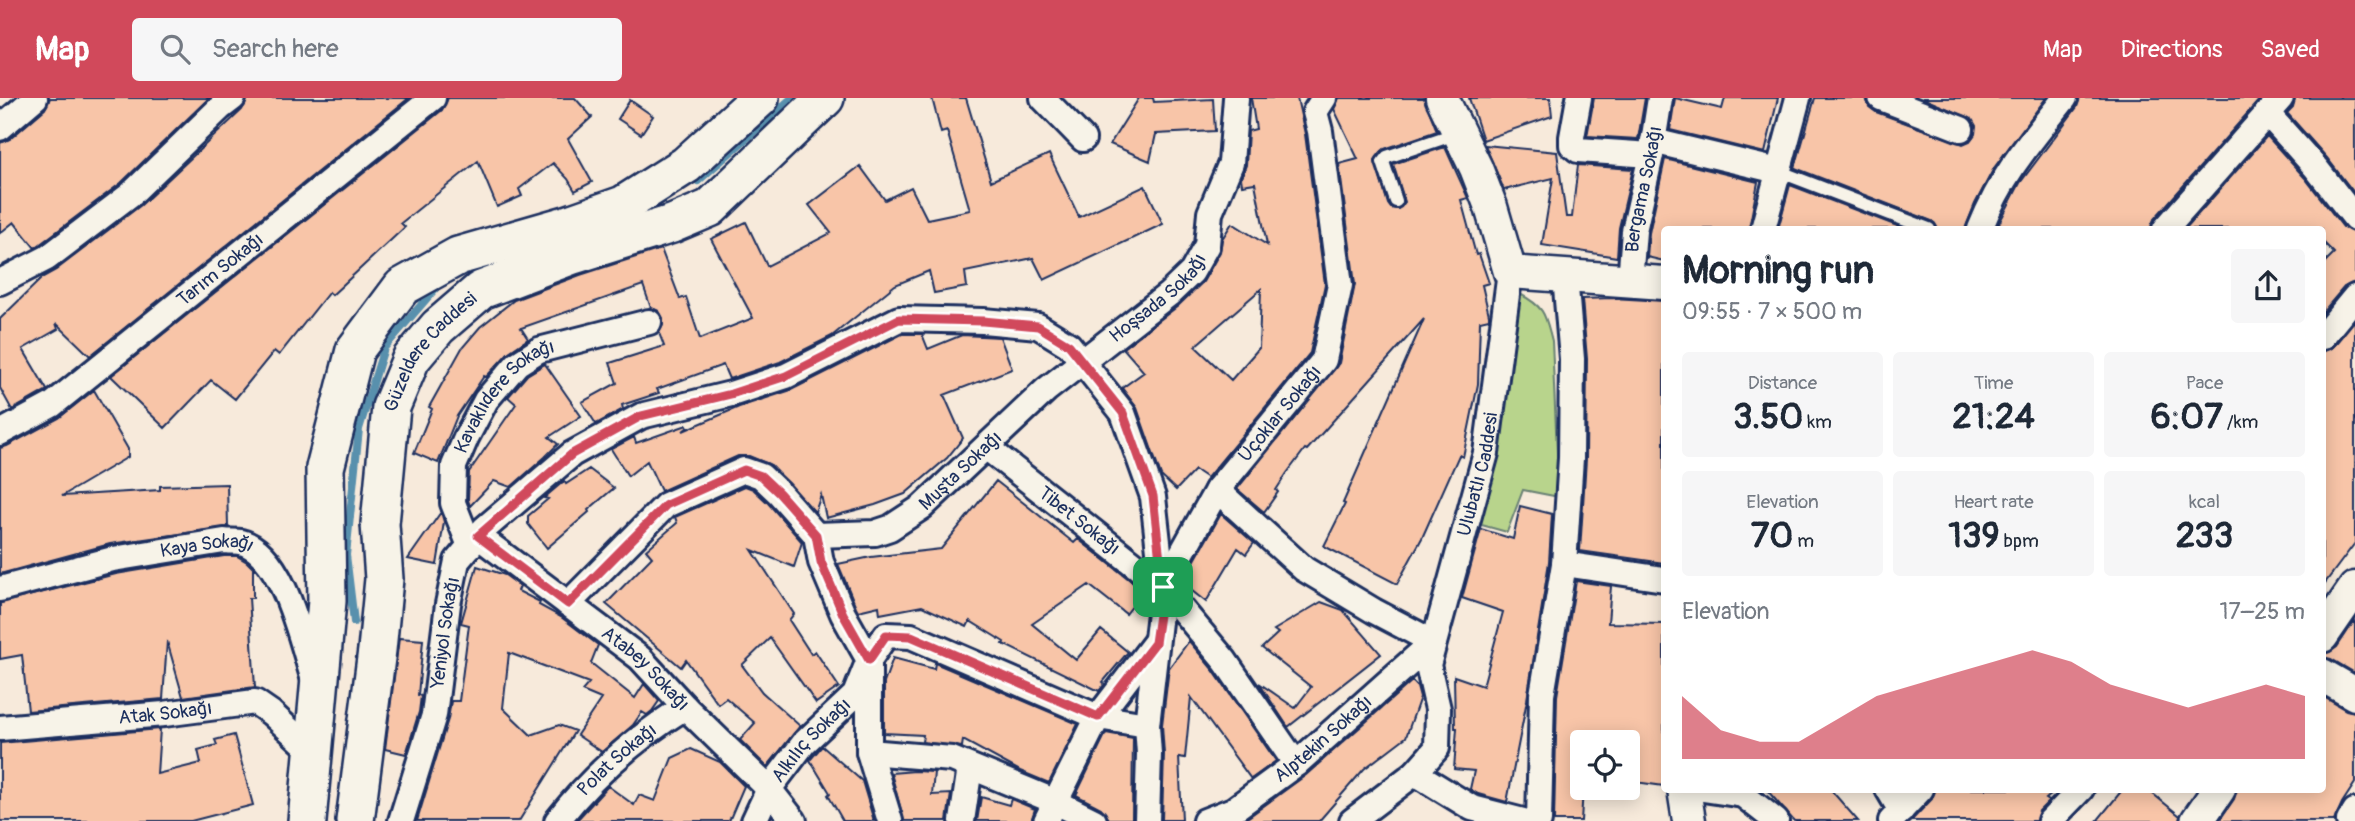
<!DOCTYPE html>
<meta charset="utf-8">
<style>
:root{--surface:#fff;--page:#f6f6f7;--text:#1f2937;--muted:#747a83;--accent:#d1495b}
body{margin:0;font-family:Pangolin,sans-serif;background:var(--page);color:var(--text);height:100vh;display:flex;flex-direction:column;font-size:26px;white-space:nowrap}
*{box-sizing:border-box;margin:0}
p{font-size:23px;color:var(--muted)}
.icon{flex:none;width:38px;height:38px;fill:none;stroke:currentColor;stroke-width:2;stroke-linecap:round;stroke-linejoin:round}
.map{position:relative;flex:1;overflow:hidden}
.side{position:absolute;left:1661px;top:128px;width:665px;height:567px;display:flex;flex-direction:column;background:var(--surface);border-radius:7px;box-shadow:0 4px 18px #0003}
.side>*{flex:none}
.tools{position:absolute;left:1570px;top:632px;display:grid;gap:14px}
.tools a{display:grid;place-items:center;width:70px;height:70px;border-radius:7px;background:var(--surface);box-shadow:0 4px 18px #0003;font-size:35px}
.pin{position:absolute;display:grid;place-items:center;width:60px;height:60px;color:#fff;margin:-30px;border-radius:14px;box-shadow:0 4px 10px #0006}
.round{display:grid;place-items:center;flex:none;width:74px;height:74px;border-radius:7px;background:var(--page)}
.summary{display:flex;align-items:center;justify-content:space-between;height:119px;padding:0 21px}
h1{font-size:38px;font-weight:800;line-height:52px}
.stats{display:grid;grid-template-columns:repeat(3,1fr);gap:10px;height:119px;padding:7px 21px}
.stats div{display:grid;align-content:center;border-radius:7px;background:var(--page);text-align:center}
.stats b{font-size:35px;font-weight:800}
.stats small{font-size:19px;font-weight:400}
.stats p{font-size:19px}
.chart{height:196px;padding:14px 21px}
.chart p{display:flex;justify-content:space-between}
.chart svg{width:100%;height:126px;margin-top:7px;fill:var(--accent);opacity:.7}
header{display:flex;align-items:center;gap:42px;box-sizing:border-box;height:98px;padding:0 35px;background:var(--accent);color:#fff}
header strong{font-size:33px}
nav{display:flex;gap:38px;margin-inline-start:auto;font-size:24px}
.search{width:490px;height:63px;background:var(--page);display:flex;align-items:center;gap:18px;box-sizing:border-box;padding:0 24px;border-radius:7px;color:var(--muted);font-size:26px}
.map>svg:first-child{display:block}
</style>
<header>
<strong>Map</strong>
<div class="search"><svg class="icon" aria-label="search" viewBox="0 0 24 24"><circle cx="10" cy="10" r="6"/><path d="M15 15l6 6"/></svg>Search here</div>
<nav><a>Map</a><a>Directions</a><a>Saved</a></nav>
</header>
<div class="map">
<svg width="2355" height="723" viewBox="0 0 2355 723">
<rect width="100%" height="100%" fill="#f7eadb"/>
<filter id="ink" filterUnits="userSpaceOnUse"><feTurbulence type="fractalNoise" baseFrequency=".0143" numOctaves="2"/><feDisplacementMap in="SourceGraphic" scale="14" xChannelSelector="R" yChannelSelector="G"/><feConvolveMatrix kernelMatrix="1 2 1 2 8 2 1 2 1" color-interpolation-filters="sRGB"/></filter>
<g filter="url(#ink)">
<!-- green -->
<path fill="#b8d48c" stroke="#6a8275" stroke-width="2" d="M1520 196C1546 210 1545 217 1552 243L1559 399 1523 392 1507 434 1478 426 1512 200Z"/>
<g fill="none" stroke-linecap="round" stroke-linejoin="round">
<!-- stream -->
<path stroke="#5990ad" stroke-width="8" d="M698 83 792 0
M354 524 346 457 359 331 384 250 435 191"/>
</g>
<!-- building -->
<path fill="#f8c5a8" stroke="#1b2f5e" stroke-width="2" fill-rule="evenodd" d="M50 0H209L121 85 35 150 14 124 0 135V45L10 41 45 11Z
M248 0H409L90 258 56 225 58 231 23 251 47 292 12 312 0 290V221L43 179 56 172 141 107 242 12Z
M448 0H575L592 19 568 41 592 84 575 93 568 81 553 65 519 91 522 98 497 109 478 63 401 125 405 129 332 197 329 194 279 257 274 253 235 301 211 282 165 330 111 278 442 12Z
M932 0H966L991 83 1049 56 1079 119 1145 88 1163 126 1044 182 1033 160 965 174 967 189 934 195 929 173 895 187 832 238 780 264 729 281 723 267 657 291 659 295 622 307 623 311 596 326 582 304 617 285 610 265 664 248 659 235 663 227V220L659 213 651 210 643 187 521 230 528 241 509 254 486 279 484 278 457 318 438 365 414 355 432 311 429 309 462 250 480 229 514 202 580 177 661 151 680 201 686 199 700 241 753 220 711 141 746 124 767 168 831 135 809 107 860 68 885 102 911 89 927 121 970 112 947 33 941 35Z
M1139 0H1153L1154 4 1213 1 1215 33 1156 36 1150 63 1110 46Z
M1251 0H1297L1305 36 1325 186 1310 255 1207 380 1195 372 1176 392 1161 378 1137 310 1122 290 1144 274 1123 250 1178 208 1203 184 1220 154 1222 141 1232 125 1267 147 1255 85 1242 87 1241 80 1246 67 1248 33 1256 31ZM1261 191 1259 250 1231 282 1195 248Z
M1339 0H1424L1437 33 1384 51 1375 62 1388 106 1391 110 1398 111 1405 104 1393 66 1445 49 1468 100 1461 102 1476 157 1479 156 1489 185 1482 187 1489 217V221L1480 223 1478 286 1463 359 1459 357 1422 440 1397 486 1324 448 1345 406 1343 405 1424 221 1307 352 1305 351 1287 375 1276 392 1278 394 1264 414 1237 391 1339 265 1355 186 1339 66 1358 61 1334 11Z
M1469 0H1550L1552 18 1483 42Z
M1594 0H1645L1638 41 1587 38Z
M1675 0 1722 11 1725 0H1778L1765 55 1670 32Z
M1815 0H1866L1869 9 1876 14 1963 46 1970 43 1975 36 1976 28 1972 21 1922 0H2046L1994 70 1975 106 1965 131H1938L1932 123 1795 70Z
M2080 0H2261L2154 121 2151 131H1996L2020 85 2077 9Z
M2295 0H2355V96L2327 60 2287 15 2293 9Z
M630 2 653 18 641 36 618 21Z
M2267 38 2305 80 2343 129 2355 135V184L2344 189 2322 215V167L2334 155 2322 143V131H2185Z
M1485 47 1557 54 1566 119H1572L1578 67 1633 71 1619 130 1617 159 1542 147 1553 80 1504 92Z
M1665 61 1758 84 1749 131H1664V163L1647 159 1649 135Z
M1790 87 1905 131H1778Z
M1612 200 1664 203V465L1580 453 1586 361 1587 261 1582 201Z
M2355 222V445L2322 489V254L2333 249Z
M902 236H922L928 251 962 237 1000 239 1012 271 944 297 963 340 947 360 905 396 875 407 826 420 821 397 815 414 771 367 749 358H738L661 393 647 363 628 378 611 351 634 339 636 345 687 327 688 329 683 333 739 309 791 292Z
M545 266 581 318 549 339 558 346 545 359 511 389 494 383 470 408 468 402 469 374 516 306 508 299 527 277Z
M94 292 128 351V359L62 398 160 392V388L227 386 228 429 110 446 0 476V350L7 348 59 320Z
M589 371 614 390 588 412 589 414 547 450 528 426V418L548 401 544 400 564 383 566 386Z
M996 383 1074 445 1078 441 1144 493 1126 516 1089 487 1032 526 1076 562 1101 532 1128 554 1103 584 1105 586 1099 593 1003 546 1004 544 970 523 967 529 922 508 880 516 879 508 858 513 856 509 838 466 871 459 941 451Z
M745 388 753 391 768 405 802 444 794 469 752 452 794 516 789 522 811 556 815 553 839 589 816 605 770 540 742 567 762 594 800 628 767 669 740 642 755 625 726 600 718 606 686 562 681 569 606 506 652 459 646 452 677 425 675 419Z
M1520 408 1552 416 1549 464 1527 602 1507 704 1478 696 1470 691 1474 673 1454 671 1457 630H1455L1454 578 1483 588 1503 514 1462 500 1481 431 1513 441Z
M441 414 444 424 437 467 408 461Z
M1221 416 1254 445 1246 456 1238 450 1206 504 1182 485Z
M224 458H237L247 464 253 470V500H249L255 589 183 599 167 543 163 601 28 613 22 557 0 561V505L116 476Z
M477 468 505 477 520 488 518 493 540 504 539 507 561 519 598 547 591 565 635 600 644 586 659 603 652 613 647 617 642 614 633 627 602 654 577 637 601 601 582 593 589 585 509 555 503 610 531 637 559 627 575 633 519 723H417L448 621 451 603H459L469 527 461 525Z
M1576 483 1611 488 1608 525 1664 526V688L1628 683V644H1582L1583 690 1581 723H1554L1557 598Z
M1321 504 1343 512 1381 556 1288 629 1259 585 1295 610 1311 589 1262 550 1278 535 1274 532Z
M2355 522V575L2331 561 2322 559V556L2330 554 2337 549Z
M399 540 423 542 418 597 421 598 419 614 406 656 385 651Z
M1189 543 1213 572 1276 663 1251 681 1191 599 1185 660 1179 659 1182 722H1162L1164 656 1162 627 1169 570Z
M893 560 934 571 935 565 1078 626 1049 685 1020 673 963 642 962 649 922 644 923 637 884 635V585Z
M1412 583 1417 588 1420 599 1406 639 1364 671 1319 723H1243L1306 677Z
M2322 598 2346 612 2355 614V685L2342 705 2334 723H2219L2234 701 2237 691H2322Z
M160 631 157 676 201 665 198 652 217 647 215 642 234 637 253 707 191 723H0V645Z
M1106 635 1133 640 1132 721H1109L1101 710 1076 697Z
M822 648 862 683 874 723H843L828 697 830 695 810 662Z
M691 651 720 664 744 688 729 723H576L608 688 634 707 639 697 655 703 672 660Z
M915 673 934 674 932 697 951 696 947 723H904L891 675Z
M1766 691H1830L1858 723H1794Z
M1935 691H2058L2046 701 2049 703 2039 713 2036 723H1911L1932 701Z
M2123 691H2147L2180 718 2179 723H2097Z
M981 699 1009 707 1011 701 1035 711 1031 723H977Z"/>
<g fill="none" stroke-linecap="round" stroke-linejoin="round">
<defs>
<path id="service" d="M1778 73 1929 131
M1396 103 1383 64 1387 59 1458 35"/>
<g id="minor">
<path d="M1043 0 1083 41"/>
<path d="M1579 0 1572 39V47L1578 52 1651 57"/>
<path d="M1881 0 1961 31"/>
<path d="M2267 15 2316 70 2355 120"/>
<path d="M0 30 35 0"/>
<path d="M1653 43 1778 73"/>
<path d="M1763 131 1798 0"/>
<path d="M1980 131C2002 76 2029 45 2065 0"/>
<path d="M2165 131 2281 0"/>
<path id="s1" d="M1630 183 1634 133 1651 57 1660 0"/>
<path d="M0 184 47 160 131 96 220 10 233 0"/>
<path d="M2322 239 2355 199"/>
<path id="s2" d="M0 335 52 307 433 0"/>
<path id="s3" d="M986 349 1163 489 1225 563 1296 666"/>
<path id="s4" d="M816 437 875 435 890 430 922 409 1046 292 1169 196 1192 174 1207 147 1210 115 1231 65 1236 0"/>
<path id="s5" d="M478 438 640 560 685 609 769 691 794 723"/>
<path id="s6" d="M470 448 453 405 454 368 466 340 486 302 517 266 539 252 649 224"/>
<path d="M1564 466 1664 481"/>
<path id="s7" d="M1163 489 1217 392 1324 262 1340 187 1320 33 1315 14 1324 0"/>
<path id="s8" d="M0 491 113 461 224 443C229 444 236 443 241 444 284 455 302 545 314 582"/>
<path d="M568 506 666 407 744 372 761 378 779 395 816 437 821 464 843 516 869 562V654L890 723"/>
<path id="s9" d="M0 630 164 616 255 604 271 615 313 654"/>
<path d="M869 654 952 661 1054 703 1094 723"/>
<path d="M1415 675 1472 710 1523 723"/>
<path d="M1703 691 1743 697 1776 723"/>
<path d="M1888 691 1901 713"/>
<path id="s10" d="M401 723 434 617 448 506 457 463 484 431 572 356 641 318 731 296 786 278 899 221 983 223 1038 228 1069 247 1123 315 1153 399 1163 489 1147 627 1149 656 1147 723"/>
<path id="s11" d="M557 723C592 678 637 639 685 609"/>
<path id="s12" d="M754 723 769 691 804 645 855 597 869 562 886 537 911 538 1098 619 1147 627"/>
<path d="M962 723 970 669"/>
<path d="M1046 723 1098 619 1154 546"/>
<path id="s13" d="M1205 723 1233 712 1296 666 1433 544 1374 513 1304 471 1217 392"/>
<path id="s14" d="M1352 723 1415 675 1437 650 1438 611 1428 567 1486 355 1510 174"/>
<path d="M1539 723 1542 597 1564 466 1571 360 1572 261 1565 178"/>
<path d="M1891 723 1921 691"/>
<path d="M2050 723 2081 691"/>
<path d="M2349 723 2355 713"/>
</g>
<path id="tertiary" d="M1442 0 1476 70 1491 109 1510 174 1664 185
M2322 538 2355 490
M2322 577 2355 596
M1684 691 1689 723
M2197 723 2219 691"/>
<g id="secondary">
<path d="M307 723 327 503 325 370 355 252 402 189 458 158 566 127 623 107 686 67 760 0"/>
<path id="s15" d="M355 723 377 552 384 481 380 426 391 309 411 261 438 229 481 192 573 157 672 126 710 110 825 0"/>
</g>
</defs>
<!-- service casing -->
<use href="#service" stroke="#1b2f5e" stroke-width="18"/>
<!-- minor casing -->
<use href="#minor" stroke="#1b2f5e" stroke-width="30"/>
<!-- tertiary casing -->
<use href="#tertiary" stroke="#1b2f5e" stroke-width="37"/>
<!-- secondary casing -->
<use href="#secondary" stroke="#1b2f5e" stroke-width="42"/>
<!-- service -->
<use href="#service" stroke="#f7f3e8" stroke-width="12"/>
<!-- minor -->
<use href="#minor" stroke="#f7f3e8" stroke-width="24"/>
<!-- tertiary -->
<use href="#tertiary" stroke="#f7f3e8" stroke-width="32"/>
<!-- secondary -->
<use href="#secondary" stroke="#f7f3e8" stroke-width="37"/>
</g>
</g>
<g fill="none" stroke-linecap="round" stroke-linejoin="round" filter="url(#ink)">
<defs>
<path id="route" d="M899 221 983 223 1038 228 1069 247 1123 315 1153 398 1163 489 1155 545 1098 619 911 538 886 537 869 562 843 516 821 464 816 437 779 395 761 378 744 372 666 407 568 506 478 438 572 356 641 318 731 296 786 278Z"/>
</defs>
<!-- route casing -->
<use href="#route" stroke="#fff" stroke-width="14"/>
<!-- route -->
<use href="#route" stroke="#d1495b" stroke-width="9"/>
</g>
<g text-anchor="middle" dominant-baseline="central" stroke-width="5" stroke-linejoin="round" paint-order="stroke">
<!-- street labels -->
<g font-size="19" fill="#1b2f5e" stroke="#f7f3e8">
<text stroke="none"><textPath href="#s1" startOffset="93">Bergama Sokağı</textPath></text>
<text stroke="none"><textPath href="#s2" startOffset="275">Tarım Sokağı</textPath></text>
<text stroke="none"><textPath href="#s4" startOffset="429">Hoşsada Sokağı</textPath></text>
<text stroke="none"><textPath href="#s15" startOffset="485">Güzeldere Caddesi</textPath></text>
<text stroke="none"><textPath href="#s6" startOffset="172">Kavaklıdere Sokağı</textPath></text>
<text stroke="none"><textPath href="#s7" startOffset="210">Üçoklar Sokağı</textPath></text>
<text stroke="none"><textPath href="#s4" startOffset="166">Muşta Sokağı</textPath></text>
<text stroke="none"><textPath href="#s14" startOffset="394">Ulubatlı Caddesi</textPath></text>
<text stroke="none"><textPath href="#s3" startOffset="119">Tibet Sokağı</textPath></text>
<text stroke="none"><textPath href="#s8" startOffset="212">Kaya Sokağı</textPath></text>
<text stroke="none"><textPath href="#s10" startOffset="194">Yeniyol Sokağı</textPath></text>
<text stroke="none"><textPath href="#s5" startOffset="214">Atabey Sokağı</textPath></text>
<text stroke="none"><textPath href="#s9" startOffset="166">Atak Sokağı</textPath></text>
<text stroke="none"><textPath href="#s13" startOffset="145">Alptekin Sokağı</textPath></text>
<text stroke="none"><textPath href="#s12" startOffset="100">Alkılıç Sokağı</textPath></text>
<text stroke="none"><textPath href="#s11" startOffset="86">Polat Sokağı</textPath></text>
</g>
</g>
</svg>
<div class="tools">
<a><svg class="icon" aria-label="locate" viewBox="0 0 24 24"><circle cx="12" cy="12" r="6"/><path d="M12 2v4M12 18v4M2 12h4M18 12h4"/></svg></a>
</div>
<div class="pin" style="left:1163px;top:489px;background:#1e9e55"><svg class="icon" aria-label="arrive" viewBox="0 0 24 24"><path d="M6 21V4h12l-3 4 3 4H6"/></svg></div>
<section class="side">
<div class="summary"><div><h1>Morning run</h1><p>09:55 · 7 × 500 m</p></div><a class="round"><svg class="icon" aria-label="share" viewBox="0 0 24 24"><path d="M12 15V3M7 8l5-5 5 5M5 13v7h14v-7"/></svg></a></div>
<div class="stats">
<div><p>Distance</p><b>3.50<small> km</small></b></div>
<div><p>Time</p><b>21:24</b></div>
<div><p>Pace</p><b>6:07<small> /km</small></b></div>
</div>
<div class="stats">
<div><p>Elevation</p><b>70<small> m</small></b></div>
<div><p>Heart rate</p><b>139<small> bpm</small></b></div>
<div><p>kcal</p><b>233</b></div>
</div>
<div class="chart"><p><span>Elevation</span>17–25 m</p>
<svg viewBox="0 0 160 44" preserveAspectRatio="none"><path d="M0 44V22L10 34L20 38L30 38L40 30L50 22L60 18L70 14L80 10L90 6L100 10L110 18L120 22L130 26L140 22L150 18L160 22V44z"/></svg>
</div>
</section>
</div>
